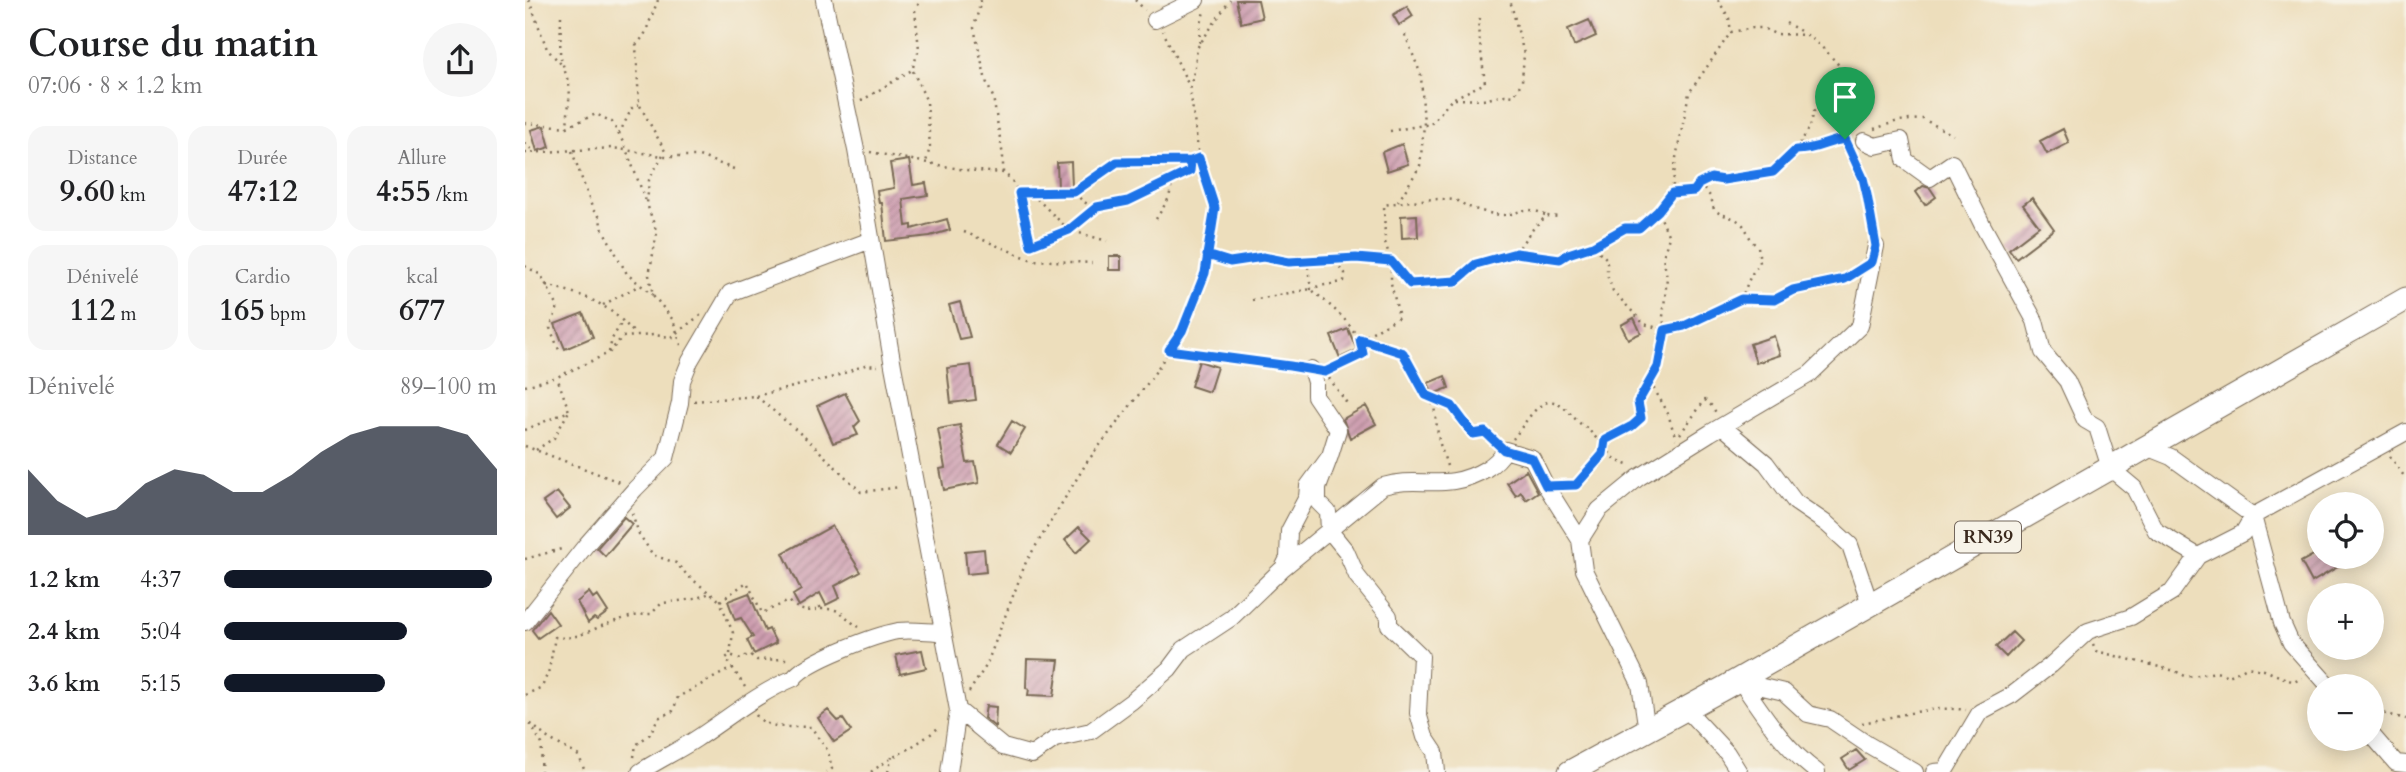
<!DOCTYPE html>
<html lang="fr">
<meta charset="utf-8">
<style>
:root{--surface:#fff;--page:#f6f6f6;--text:#202124;--muted:#757577;--accent:#111827}
body{margin:0;font-family:Cardo,serif;background:var(--page);color:var(--text);height:100vh;display:flex;flex-direction:column;font-size:26px;white-space:nowrap}
*{box-sizing:border-box;margin:0}
p{font-size:23px;color:var(--muted)}
.icon{flex:none;width:38px;height:38px;fill:none;stroke:currentColor;stroke-width:2;stroke-linecap:round;stroke-linejoin:round}
.map{position:relative;flex:1;overflow:hidden}
.details{display:flex;flex-direction:column;background:var(--surface);width:525px}
.details>*{flex:none}
.fabs{position:absolute;left:1782px;top:492px;display:grid;gap:14px}
.fabs a{display:grid;place-items:center;width:77px;height:77px;border-radius:50%;background:var(--surface);box-shadow:0 4px 18px #0003;font-size:35px}
.pin{position:absolute;display:grid;place-items:center;width:60px;height:60px;color:#fff;margin:-72px -30px;border-radius:50% 50% 50% 0;rotate:-45deg;box-shadow:0 0 7px #0007}
.pin .icon{rotate:45deg}
.round{display:grid;place-items:center;flex:none;width:74px;height:74px;border-radius:37px;background:var(--page)}
.headline{display:flex;align-items:center;justify-content:space-between;height:119px;padding:0 28px}
h1{font-size:38px;font-weight:600;line-height:52px}
.figures{display:grid;grid-template-columns:repeat(3,1fr);gap:10px;height:119px;padding:7px 28px}
.figures div{display:grid;align-content:center;border-radius:18px;background:var(--page);text-align:center}
.figures b{font-size:30px;font-weight:600}
.figures small{font-size:19px;font-weight:400}
.figures p{font-size:19px}
.chart{height:196px;padding:14px 28px}
.chart p{display:flex;justify-content:space-between}
.chart svg{width:100%;height:126px;margin-top:7px;fill:var(--accent);opacity:.7}
ul{padding:0 28px;list-style:none;font-size:23px}
li{display:grid;grid-template-columns:112px 84px 1fr;align-items:center;height:52px}
li i{height:18px;border-radius:9px;background:var(--accent)}
main{display:flex;flex:1;min-height:0}
.map>svg:first-child{display:block}
</style>
<main>
<section class="details">
<div class="headline"><div><h1>Course du matin</h1><p>07:06 · 8 × 1.2 km</p></div><a class="round"><svg class="icon" aria-label="share" viewBox="0 0 24 24"><path d="M12 15V3M7 8l5-5 5 5M5 13v7h14v-7"/></svg></a></div>
<div class="figures">
<div><p>Distance</p><b>9.60<small> km</small></b></div>
<div><p>Durée</p><b>47:12</b></div>
<div><p>Allure</p><b>4:55<small> /km</small></b></div>
</div>
<div class="figures">
<div><p>Dénivelé</p><b>112<small> m</small></b></div>
<div><p>Cardio</p><b>165<small> bpm</small></b></div>
<div><p>kcal</p><b>677</b></div>
</div>
<div class="chart"><p><span>Dénivelé</span>89–100 m</p>
<svg viewBox="0 0 160 44" preserveAspectRatio="none"><path d="M0 44V21L10 32L20 38L30 35L40 26L50 21L60 23L70 29L80 29L90 23L100 15L110 9L120 6L130 6L140 6L150 9L160 21V44z"/></svg>
</div>
<ul>
<li><b>1.2 km</b>4:37<i style="width:98%"></i></li>
<li><b>2.4 km</b>5:04<i style="width:67%"></i></li>
<li><b>3.6 km</b>5:15<i style="width:59%"></i></li>
</ul>
</section>
<div class="map">
<svg width="1881" height="772" viewBox="0 0 1881 772">
<defs>
<pattern id="building-hatch" width="6" height="6" patternUnits="userSpaceOnUse" patternTransform="scale(1.75)"><rect width="6" height="6" fill="#ce9eb0"/><path d="M-1 1l2-2M0 6l6-6M5 7l2-2" fill="none" stroke="#a8818f"/></pattern>
</defs>
<rect width="100%" height="100%" fill="#f7f3e8"/>
<filter id="ink" filterUnits="userSpaceOnUse"><feTurbulence type="fractalNoise" baseFrequency=".0143" numOctaves="2"/><feDisplacementMap in="SourceGraphic" scale="14" xChannelSelector="R" yChannelSelector="G"/><feConvolveMatrix kernelMatrix="1 2 1 2 8 2 1 2 1" color-interpolation-filters="sRGB"/></filter>
<filter id="wash" filterUnits="userSpaceOnUse"><feTurbulence type="fractalNoise" baseFrequency=".00686" numOctaves="4" result="noise"/><feDisplacementMap in="SourceGraphic" scale="28" xChannelSelector="R" yChannelSelector="G"/><feGaussianBlur stdDeviation="1.57" result="paint"/><feColorMatrix in="noise" values="0 0 0 0 0 0 0 0 0 0 0 0 0 0 0 0 0 1.4 0 .05"/><feComposite in="paint" operator="in"/></filter>
<g filter="url(#wash)">
<rect width="100%" height="100%" fill="#eddebc"/>
<g id="blocks">
<!-- building -->
<path fill="url(#building-hatch)" d="M711 0H733L737 18 716 23Z
M882 6 888 16 874 25 868 15Z
M1064 20 1071 36 1049 46 1043 29Z
M19 126 25 147 12 151 6 130Z
M1538 129 1544 143 1522 154 1515 141Z
M877 144 883 164 862 171 857 152Z
M384 160 388 185 401 183 403 195 378 199 381 226 387 225V229L422 219 425 230 405 236 361 241 357 203H354L352 191 369 188 365 163Z
M546 162 547 187 533 188 532 163Z
M1398 186 1405 188 1411 197 1400 205 1391 192Z
M1507 198 1529 229 1491 258 1484 249 1514 226 1498 205Z
M892 215 893 237 877 238 876 216Z
M584 256H596V270H584Z
M435 302 445 337 434 339 424 305Z
M58 313 68 337 40 349 30 324Z
M1109 318 1116 333 1103 339 1096 325Z
M823 329 832 350 815 358 806 336Z
M1249 336 1255 355 1231 363 1225 344Z
M674 361 692 367 684 392 666 386Z
M446 365 451 400 426 403 422 368Z
M920 376 924 388 908 394 903 383Z
M320 393 335 421 329 427 333 435 308 443 292 406Z
M841 406 851 424 825 438 818 419Z
M487 421 500 429 486 452 473 444Z
M435 425 442 463 450 462 454 483 419 490 415 469 420 468 413 429Z
M1001 470 1013 492 1001 500 996 492 991 496 982 483Z
M32 492 45 508 31 519 18 502Z
M99 517 107 524 80 556 72 548Z
M307 526 336 572 310 586 315 598 301 605 295 593 274 606 268 595 276 590 258 553Z
M554 527 566 539 551 553 540 540Z
M459 549 461 572 442 574 440 551Z
M1794 552V556H1831L1787 582 1776 562Z
M64 592 68 598 72 595 83 612 72 620 69 618 63 623 52 602Z
M224 593 240 631 244 629 251 643 229 654 222 640 228 637 216 618 210 620 203 601Z
M23 610 33 624 13 638 7 630Z
M1487 632 1496 641 1481 657 1471 647Z
M397 650 401 668 375 674 371 655Z
M502 659 534 660 529 696 503 695 504 689 501 688Z
M461 706 471 707 470 727 459 718Z
M303 710 313 721 318 719 326 731 309 742 293 718Z
M1331 750 1340 760 1324 770 1317 759Z"/>
</g>
</g>
<g filter="url(#ink)">
<use href="#blocks" fill-opacity="0" stroke="#796955" stroke-width="2"/>
<g fill="none" stroke-linecap="round" stroke-linejoin="round">
<defs>
<path id="minor" d="M299 0 331 150 368 366 433 710 424 772
M630 20 671 0
M1339 141 1350 146 1376 140 1380 160 1405 178 1427 163 1458 226 1510 321 1518 352 1542 381 1560 420 1572 427 1585 468 1609 488 1631 531 1673 556 1647 592 1606 617 1563 631 1526 665 1487 695 1455 712 1420 771 1409 772
M1197 426 1241 463 1270 502 1302 524 1325 545 1345 604
M1621 447 1646 457 1728 516 1757 623 1766 643 1804 686
M805 456 793 488V502L803 512 804 530 821 551 832 576 864 616V625L896 656 893 713 900 737 910 752 912 772
M1055 540 1074 510 1113 478 1185 433 1285 374 1335 326 1351 246
M1673 556 1718 533 1728 516 1881 432
M758 568 763 558 764 531 782 497 783 486 805 456 813 430 790 396V382L786 369
M0 622 61 545 110 489 141 458 155 403 157 381 165 361 205 293 346 240
M1216 682C1239 715 1259 748 1292 772
M1208 685 1216 682 1259 692 1283 714 1305 719 1342 744 1390 772
M1160 708 1202 753 1214 772
M433 710 478 747 507 755 530 739 566 731 607 701 644 669 659 649 706 618 758 568 858 486C894 475 921 493 961 469 969 464 975 459 980 450L1007 458 1021 486 1055 540 1059 570 1115 684 1122 731
M1846 734 1871 763 1881 764
M115 772C133 760 153 751 171 739 203 718 233 693 269 678 281 661 351 635 373 631 387 629 404 632 418 632"/>
<path id="highway" d="M1045 772 1199 688 1881 299"/>
</defs>
<!-- minor casing -->
<use href="#minor" stroke="#796955" stroke-width="18"/>
<!-- highway casing -->
<use href="#highway" stroke="#796955" stroke-width="25"/>
<!-- path -->
<path stroke="#796955" stroke-width="2.5" stroke-dasharray="2 5" stroke-linecap="butt" d="M4 0 22 49 36 64
M133 0 119 36 111 45 114 104 140 151 124 180 122 204 132 233 124 275 128 295 148 320 156 345
M456 0 449 28 461 81 468 97 478 156V173
M610 0 620 10
M1193 0 1204 18 1206 32 1228 28H1238L1250 34 1282 35 1301 51 1320 72 1325 86C1315 97 1302 102 1289 111L1285 127 1271 150
M36 16 35 55 45 88 42 127
M1261 23 1279 33
M675 43V29L679 11
M388 71 402 102 405 147 401 162
M665 88 670 67 672 48 705 0
M930 99 958 100 980 95 989 96 997 81 999 54 985 0
M336 101 387 70 394 49 390 10 396 0
M0 123 42 127 71 114 87 122 99 144 121 201
M1349 129 1373 121 1398 119 1428 135
M865 131 899 125 896 75 879 32
M94 134 107 108 114 104
M1320 140 1338 178 1347 233
M0 143 9 152
M47 151 68 210 75 217 76 226 102 274 128 295
M345 152 440 170 478 173 486 179 494 193 549 192C555 199 562 206 572 207 597 210 641 181 665 171L666 161 674 158
M0 153 88 148 137 156H174L209 169
M1174 184 1186 197 1189 210C1199 217 1208 216 1216 223 1224 230 1223 241 1233 246L1235 263 1226 275 1216 299
M549 192 592 162 666 161
M494 193 506 245 544 230 571 208
M1147 193 1151 158 1164 93 1206 32
M507 194 544 230 582 241
M873 202 895 166 899 125H905L927 99 960 83 953 28 955 18
M631 219 644 198 648 178
M439 232 507 260 567 263
M1069 247 1082 259V275L1088 291 1119 324 1140 330 1159 326 1216 299 1249 300 1268 291 1320 279 1330 274
M991 253C1000 238 1008 227 1022 216L1035 217
M683 255 705 262 738 257 764 262 831 258 866 261 860 242 859 205C875 202 913 197 929 200 934 201 939 205 944 207 952 210 962 213 970 214 995 219 994 201 1022 216
M782 260 786 289C797 284 808 285 819 281L820 273 810 262
M866 261 885 284 931 281 951 264 991 253 1035 259 1043 254 1068 246 1100 228H1114L1133 211 1147 193 1169 191 1174 184 1186 178 1198 180 1248 172 1271 150H1288L1310 140H1323
M0 266 16 275 33 307 25 328 34 350
M21 285C62 296 82 302 111 335
M727 300 786 289C806 307 834 326 837 354L803 371
M78 305 115 285
M146 337 177 314
M835 339 874 317 866 283V261
M835 339 878 353 901 393
M644 350 773 367
M84 352 87 339 98 320
M804 378 824 406
M1125 382 1142 411 1151 439
M0 386 32 377 84 353 97 337 129 335 154 338
M231 396 309 377 340 365 353 366
M169 401 231 396 284 441 336 492 376 487
M0 430 44 411 32 377
M1155 434 1180 400 1188 407 1191 413
M988 439C999 426 1017 389 1037 406 1046 413 1052 423 1062 428L1092 461 1106 466
M0 446 97 483
M11 450 29 438 44 411
M1865 456 1881 479
M922 466 914 441 909 406 901 395 927 406 948 434 960 432 970 442
M1039 485 1051 484 1078 454 1080 440 1107 426 1116 418 1113 402 1133 367 1140 330 1138 317 1142 277 1138 257 1144 237 1133 211
M107 513 114 534 128 555 151 563 163 576 195 601
M0 559 40 548
M296 609C320 608 317 617 334 627
M1568 644 1571 651 1650 671 1662 677 1691 672 1704 676 1722 667 1739 670 1769 682 1777 678
M205 654 208 633 195 601 222 582 237 613 264 601C275 612 281 612 296 609L294 605
M220 687 201 658 205 655 216 659 224 654 232 660 263 659 264 662
M444 692 461 666 501 562 562 462 625 380 657 331 679 273 690 208 674 158 665 88 638 31
M0 695 17 687 24 670 30 637C53 641 67 628 88 622 100 618 113 614 126 614L137 603 170 599 185 593
M1846 710 1881 719
M231 715C242 731 268 726 286 727L303 751 307 769 301 772
M1337 723C1370 717 1407 705 1441 710
M109 757 111 745 125 734 133 718 148 711 153 697 207 668
M16 772 17 744 4 722 21 737 54 756 60 772
M346 772C368 755 395 745 415 726
M363 772 367 757"/>
<!-- minor -->
<use href="#minor" stroke="#fff" stroke-width="16"/>
<!-- highway -->
<use href="#highway" stroke="#fff" stroke-width="23"/>
</g>
</g>
<g fill="none" stroke-linecap="round" stroke-linejoin="round" filter="url(#ink)">
<defs>
<path id="route" d="M1320 139C1301 141 1293 150 1271 150L1248 172 1198 180 1186 178 1174 184 1169 191 1147 193 1133 211 1114 228H1100L1068 246 1043 254 1035 259 991 253 951 264 931 281 885 284 866 261 831 258 764 262 738 257 705 262 682 255 690 208 674 158 666 161 592 162 549 192 494 193 506 245 544 230 572 207 603 201 665 171 666 161 674 158 690 208 680 273 657 331 644 350 765 366 800 372 838 354 835 339 878 353 901 395 927 406 948 434 960 432 979 450 1007 458 1021 486 1051 485 1078 454 1080 440 1107 426 1116 418 1113 402 1133 367 1140 330 1159 326 1216 299 1249 300 1268 290 1320 279 1347 262 1351 246 1342 195 1338 178 1320 139"/>
</defs>
<!-- route casing -->
<use href="#route" stroke="#fff" stroke-width="14"/>
<!-- route -->
<use href="#route" stroke="#1a73e8" stroke-width="9"/>
</g>
<g text-anchor="middle" dominant-baseline="central" stroke-width="5" stroke-linejoin="round" paint-order="stroke">
<!-- shield labels -->
<rect fill="#f7f3e8" stroke="#73665b" stroke-width="2" x="1430" y="521.5" width="66" height="31" rx="5"/>
<g font-size="19" font-weight="bold" fill="#3b2a1e">
<text x="1463" y="537">RN39</text>
</g>
</g>
</svg>
<div class="fabs">
<a><svg class="icon" aria-label="locate" viewBox="0 0 24 24"><circle cx="12" cy="12" r="6"/><path d="M12 2v4M12 18v4M2 12h4M18 12h4"/></svg></a>
<a>+</a>
<a>−</a>
</div>
<div class="pin" style="left:1320px;top:139px;background:#1e9e55"><svg class="icon" aria-label="arrive" viewBox="0 0 24 24"><path d="M6 21V4h12l-3 4 3 4H6"/></svg></div>
</div>
</main>
